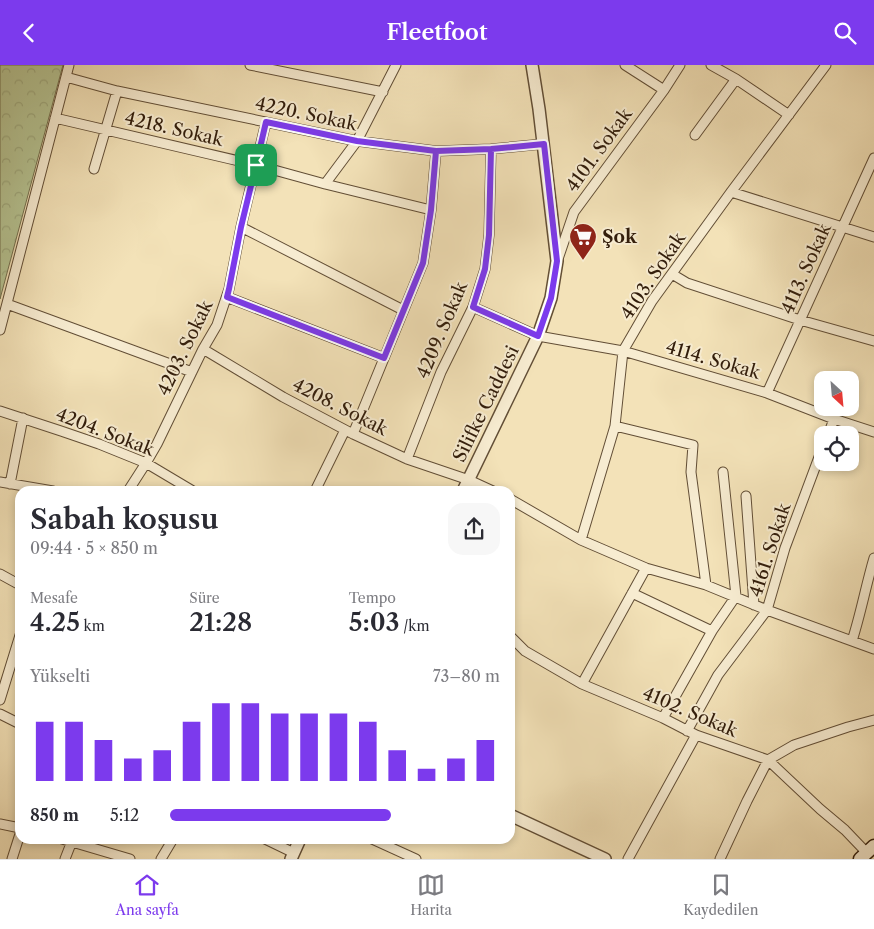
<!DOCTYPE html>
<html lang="tr">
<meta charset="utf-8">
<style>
:root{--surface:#fff;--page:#f7f7f7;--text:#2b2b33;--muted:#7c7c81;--line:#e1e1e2;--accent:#7c3aed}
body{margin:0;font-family:"Libre Caslon Text",serif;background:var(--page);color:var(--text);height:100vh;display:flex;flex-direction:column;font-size:19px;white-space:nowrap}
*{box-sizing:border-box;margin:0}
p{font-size:16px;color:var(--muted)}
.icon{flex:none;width:28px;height:28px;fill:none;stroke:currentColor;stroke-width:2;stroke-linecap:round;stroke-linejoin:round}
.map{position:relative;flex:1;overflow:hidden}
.drawer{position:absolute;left:15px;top:421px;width:500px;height:358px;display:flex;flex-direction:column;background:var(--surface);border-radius:15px;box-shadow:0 2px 8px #0003}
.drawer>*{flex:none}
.needle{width:32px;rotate:154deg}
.controls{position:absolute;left:814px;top:306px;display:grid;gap:10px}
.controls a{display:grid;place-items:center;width:45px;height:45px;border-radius:10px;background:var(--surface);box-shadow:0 2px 8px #0003;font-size:25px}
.pin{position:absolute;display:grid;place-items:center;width:42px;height:42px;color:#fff;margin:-21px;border-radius:10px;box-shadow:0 2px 8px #0006}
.round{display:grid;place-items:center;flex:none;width:52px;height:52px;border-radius:15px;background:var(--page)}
.overview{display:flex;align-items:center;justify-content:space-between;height:85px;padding:0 15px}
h1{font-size:28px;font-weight:600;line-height:38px}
.metrics{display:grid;grid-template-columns:repeat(3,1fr);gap:8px;height:85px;padding:5px 15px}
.metrics div{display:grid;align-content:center}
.metrics b{font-size:25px;font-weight:600}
.metrics small{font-size:14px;font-weight:400}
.metrics p{font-size:14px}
.chart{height:140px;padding:10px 15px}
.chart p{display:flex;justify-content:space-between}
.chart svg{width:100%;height:90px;margin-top:5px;stroke:var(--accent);stroke-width:6}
ul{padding:0 15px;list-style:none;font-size:16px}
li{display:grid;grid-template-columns:80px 60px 1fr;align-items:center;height:38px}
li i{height:12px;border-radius:6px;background:var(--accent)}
header{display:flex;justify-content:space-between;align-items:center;height:65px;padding:0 15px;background:var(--accent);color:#fff;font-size:22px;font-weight:600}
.dock{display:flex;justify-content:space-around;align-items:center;height:70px;border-top:1px solid var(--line);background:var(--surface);font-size:14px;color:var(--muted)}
.dock a{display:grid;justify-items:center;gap:2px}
.dock .on{color:var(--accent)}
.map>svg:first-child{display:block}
</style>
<header><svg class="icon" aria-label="back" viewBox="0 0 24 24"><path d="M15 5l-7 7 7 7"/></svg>Fleetfoot<svg class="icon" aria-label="search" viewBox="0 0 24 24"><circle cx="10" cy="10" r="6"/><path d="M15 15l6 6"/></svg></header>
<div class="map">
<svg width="874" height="794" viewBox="0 0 874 794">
<defs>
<pattern id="forest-crowns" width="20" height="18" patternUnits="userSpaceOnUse" patternTransform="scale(1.25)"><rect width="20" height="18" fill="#b6c493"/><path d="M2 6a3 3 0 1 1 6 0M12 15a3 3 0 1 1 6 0" fill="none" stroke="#9da87d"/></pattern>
</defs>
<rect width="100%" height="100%" fill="#f3e2b8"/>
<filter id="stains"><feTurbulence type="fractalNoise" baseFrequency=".004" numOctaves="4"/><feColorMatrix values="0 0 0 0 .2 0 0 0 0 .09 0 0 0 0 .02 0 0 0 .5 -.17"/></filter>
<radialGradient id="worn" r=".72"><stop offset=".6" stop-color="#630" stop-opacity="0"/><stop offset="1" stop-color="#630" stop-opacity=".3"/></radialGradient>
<!-- forest -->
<path fill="url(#forest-crowns)" stroke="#74704f" d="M0 0H63L0 234Z"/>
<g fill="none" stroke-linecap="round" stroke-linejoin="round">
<defs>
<path id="minor" d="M250 0 383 27
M625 0 664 25
M711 0 736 14 789 50
M66 12 117 26 357 76 436 86 491 84 543 79
M55 53 256 100 325 119 431 145
M695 70 736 14
M94 104 117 26
M325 119 357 76 396 0
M731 127 874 172
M241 162 403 245
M558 194 574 147 664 25 680 0
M672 209 687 218 800 255 874 276
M227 232 384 293
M7 239 192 307
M473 242 538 271 623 286 767 328 834 354 874 367
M0 265 69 0
M203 284 283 332 353 369 407 394 469 415 493 426
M767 328 874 93
M0 346 61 366 99 379 146 398 193 426
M615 361 693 380 691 407 706 520
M353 369 423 198 431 145 436 86
M828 370 834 354
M407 394 441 307 473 242 485 204 489 170 491 84
M0 417 53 426
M10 419 23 353
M128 426 146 398 157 379 203 284 217 260 229 224 241 162 266 57
M315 426 345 365
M746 431 754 540
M510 434 581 475 646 503 706 520 767 545 874 584
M581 475 615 361 623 286 652 236 731 127 826 0
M0 509 20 520
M632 528 712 566
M510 571 525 586 582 619 663 653 696 670 768 695 820 744 845 765 867 788
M852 576C861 548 866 520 874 493
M582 619 646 503
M0 635 20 570
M0 649 20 659
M663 653 712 566 736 531 723 407
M687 666 718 610 767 545 785 483 822 384
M0 759 20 763
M62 774 130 794
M265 774 294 788
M372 774 416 794
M12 794 20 769
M65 794 72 776
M161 794 173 774
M628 794 696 670
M720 794 747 736 768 695 794 680 848 662 874 655"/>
<path id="tertiary" d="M463 426 538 271 551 233 557 196 539 44 532 0
M510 750 605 794
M291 794 300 774"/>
<path id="secondary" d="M860 794 874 781"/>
</defs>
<!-- minor casing -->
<use href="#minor" stroke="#624e36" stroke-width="11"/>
<!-- tertiary casing -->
<use href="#tertiary" stroke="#624e36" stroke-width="14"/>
<!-- secondary casing -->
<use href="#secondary" stroke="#321d0b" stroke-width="15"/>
<!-- minor -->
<use href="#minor" stroke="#f7ecd1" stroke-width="9"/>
<!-- tertiary -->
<use href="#tertiary" stroke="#f7ecd1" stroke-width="11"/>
<!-- secondary -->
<use href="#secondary" stroke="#f7ecd1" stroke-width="12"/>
</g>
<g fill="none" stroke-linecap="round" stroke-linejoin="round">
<defs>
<path id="route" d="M256 100 241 162 229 224 227 232 384 293 423 198 431 145 436 86 491 84 489 170 485 204 473 242 538 271 551 233 557 196 544 79 491 84 436 86 357 76 266 57 256 100"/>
</defs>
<!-- route casing -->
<use href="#route" stroke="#fff" stroke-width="10"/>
<!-- route -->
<use href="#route" stroke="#7c3aed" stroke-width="6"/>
</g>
<!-- icons -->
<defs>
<symbol id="supermarket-pin" viewBox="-11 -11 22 30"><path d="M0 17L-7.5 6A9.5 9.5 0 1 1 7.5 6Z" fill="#8f2418" stroke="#f7ecd1"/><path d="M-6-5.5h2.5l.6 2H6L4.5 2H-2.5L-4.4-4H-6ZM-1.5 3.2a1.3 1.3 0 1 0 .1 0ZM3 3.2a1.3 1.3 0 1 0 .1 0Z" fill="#fff"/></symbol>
</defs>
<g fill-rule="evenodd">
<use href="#supermarket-pin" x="567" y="156" width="32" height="43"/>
</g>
<g text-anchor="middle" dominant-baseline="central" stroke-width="4" stroke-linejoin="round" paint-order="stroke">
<!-- street labels -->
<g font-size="18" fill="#321d0b" stroke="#f7ecd1">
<text transform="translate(306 49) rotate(12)">4220. Sokak</text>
<text transform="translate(174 64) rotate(13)">4218. Sokak</text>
<text transform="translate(599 85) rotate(-54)">4101. Sokak</text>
<text transform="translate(806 204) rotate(-66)">4113. Sokak</text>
<text transform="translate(653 211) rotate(-56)">4103. Sokak</text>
<text transform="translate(442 265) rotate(-67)">4209. Sokak</text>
<text transform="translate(185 283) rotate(-64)">4203. Sokak</text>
<text transform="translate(713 295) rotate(16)">4114. Sokak</text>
<text transform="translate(486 339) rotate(-64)">Silifke Caddesi</text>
<text transform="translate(340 342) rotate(27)">4208. Sokak</text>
<text transform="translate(105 367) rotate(21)">4204. Sokak</text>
<text transform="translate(770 485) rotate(-72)">4161. Sokak</text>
<text transform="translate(690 647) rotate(23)">4102. Sokak</text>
</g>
<!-- poi labels -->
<g font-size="18" font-weight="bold" fill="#321d0b" stroke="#f7ecd1" text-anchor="start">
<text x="602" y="172">Şok</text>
</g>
</g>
<rect width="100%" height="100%" filter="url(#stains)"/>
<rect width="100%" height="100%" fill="url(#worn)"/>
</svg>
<div class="controls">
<a><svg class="needle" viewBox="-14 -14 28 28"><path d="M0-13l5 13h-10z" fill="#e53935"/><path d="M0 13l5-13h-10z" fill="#7c7c81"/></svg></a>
<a><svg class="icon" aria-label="locate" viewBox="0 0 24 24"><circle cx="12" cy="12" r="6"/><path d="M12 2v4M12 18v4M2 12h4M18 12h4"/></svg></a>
</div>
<div class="pin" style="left:256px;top:100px;background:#1e9e55"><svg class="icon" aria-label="arrive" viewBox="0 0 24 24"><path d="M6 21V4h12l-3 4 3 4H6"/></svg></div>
<section class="drawer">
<div class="overview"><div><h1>Sabah koşusu</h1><p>09:44 · 5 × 850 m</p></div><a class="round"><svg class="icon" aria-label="share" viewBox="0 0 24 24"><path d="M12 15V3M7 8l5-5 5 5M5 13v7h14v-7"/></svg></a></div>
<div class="metrics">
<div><p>Mesafe</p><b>4.25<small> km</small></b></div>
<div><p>Süre</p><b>21:28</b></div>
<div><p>Tempo</p><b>5:03<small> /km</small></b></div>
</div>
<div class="chart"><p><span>Yükselti</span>73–80 m</p>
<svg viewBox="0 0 160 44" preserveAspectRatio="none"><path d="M5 44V15M15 44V15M25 44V24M35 44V33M45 44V29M55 44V15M65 44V6M75 44V6M85 44V11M95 44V11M105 44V11M115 44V15M125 44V29M135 44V38M145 44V33M155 44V24"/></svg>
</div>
<ul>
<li><b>850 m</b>5:12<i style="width:67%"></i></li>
</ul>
</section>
</div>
<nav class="dock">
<a class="on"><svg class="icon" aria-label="home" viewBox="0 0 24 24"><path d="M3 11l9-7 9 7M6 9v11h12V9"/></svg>Ana sayfa</a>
<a><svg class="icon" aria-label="map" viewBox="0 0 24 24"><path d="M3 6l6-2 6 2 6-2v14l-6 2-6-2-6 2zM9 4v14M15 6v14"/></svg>Harita</a>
<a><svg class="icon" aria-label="saved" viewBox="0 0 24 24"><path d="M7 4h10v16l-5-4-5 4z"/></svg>Kaydedilen</a>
</nav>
